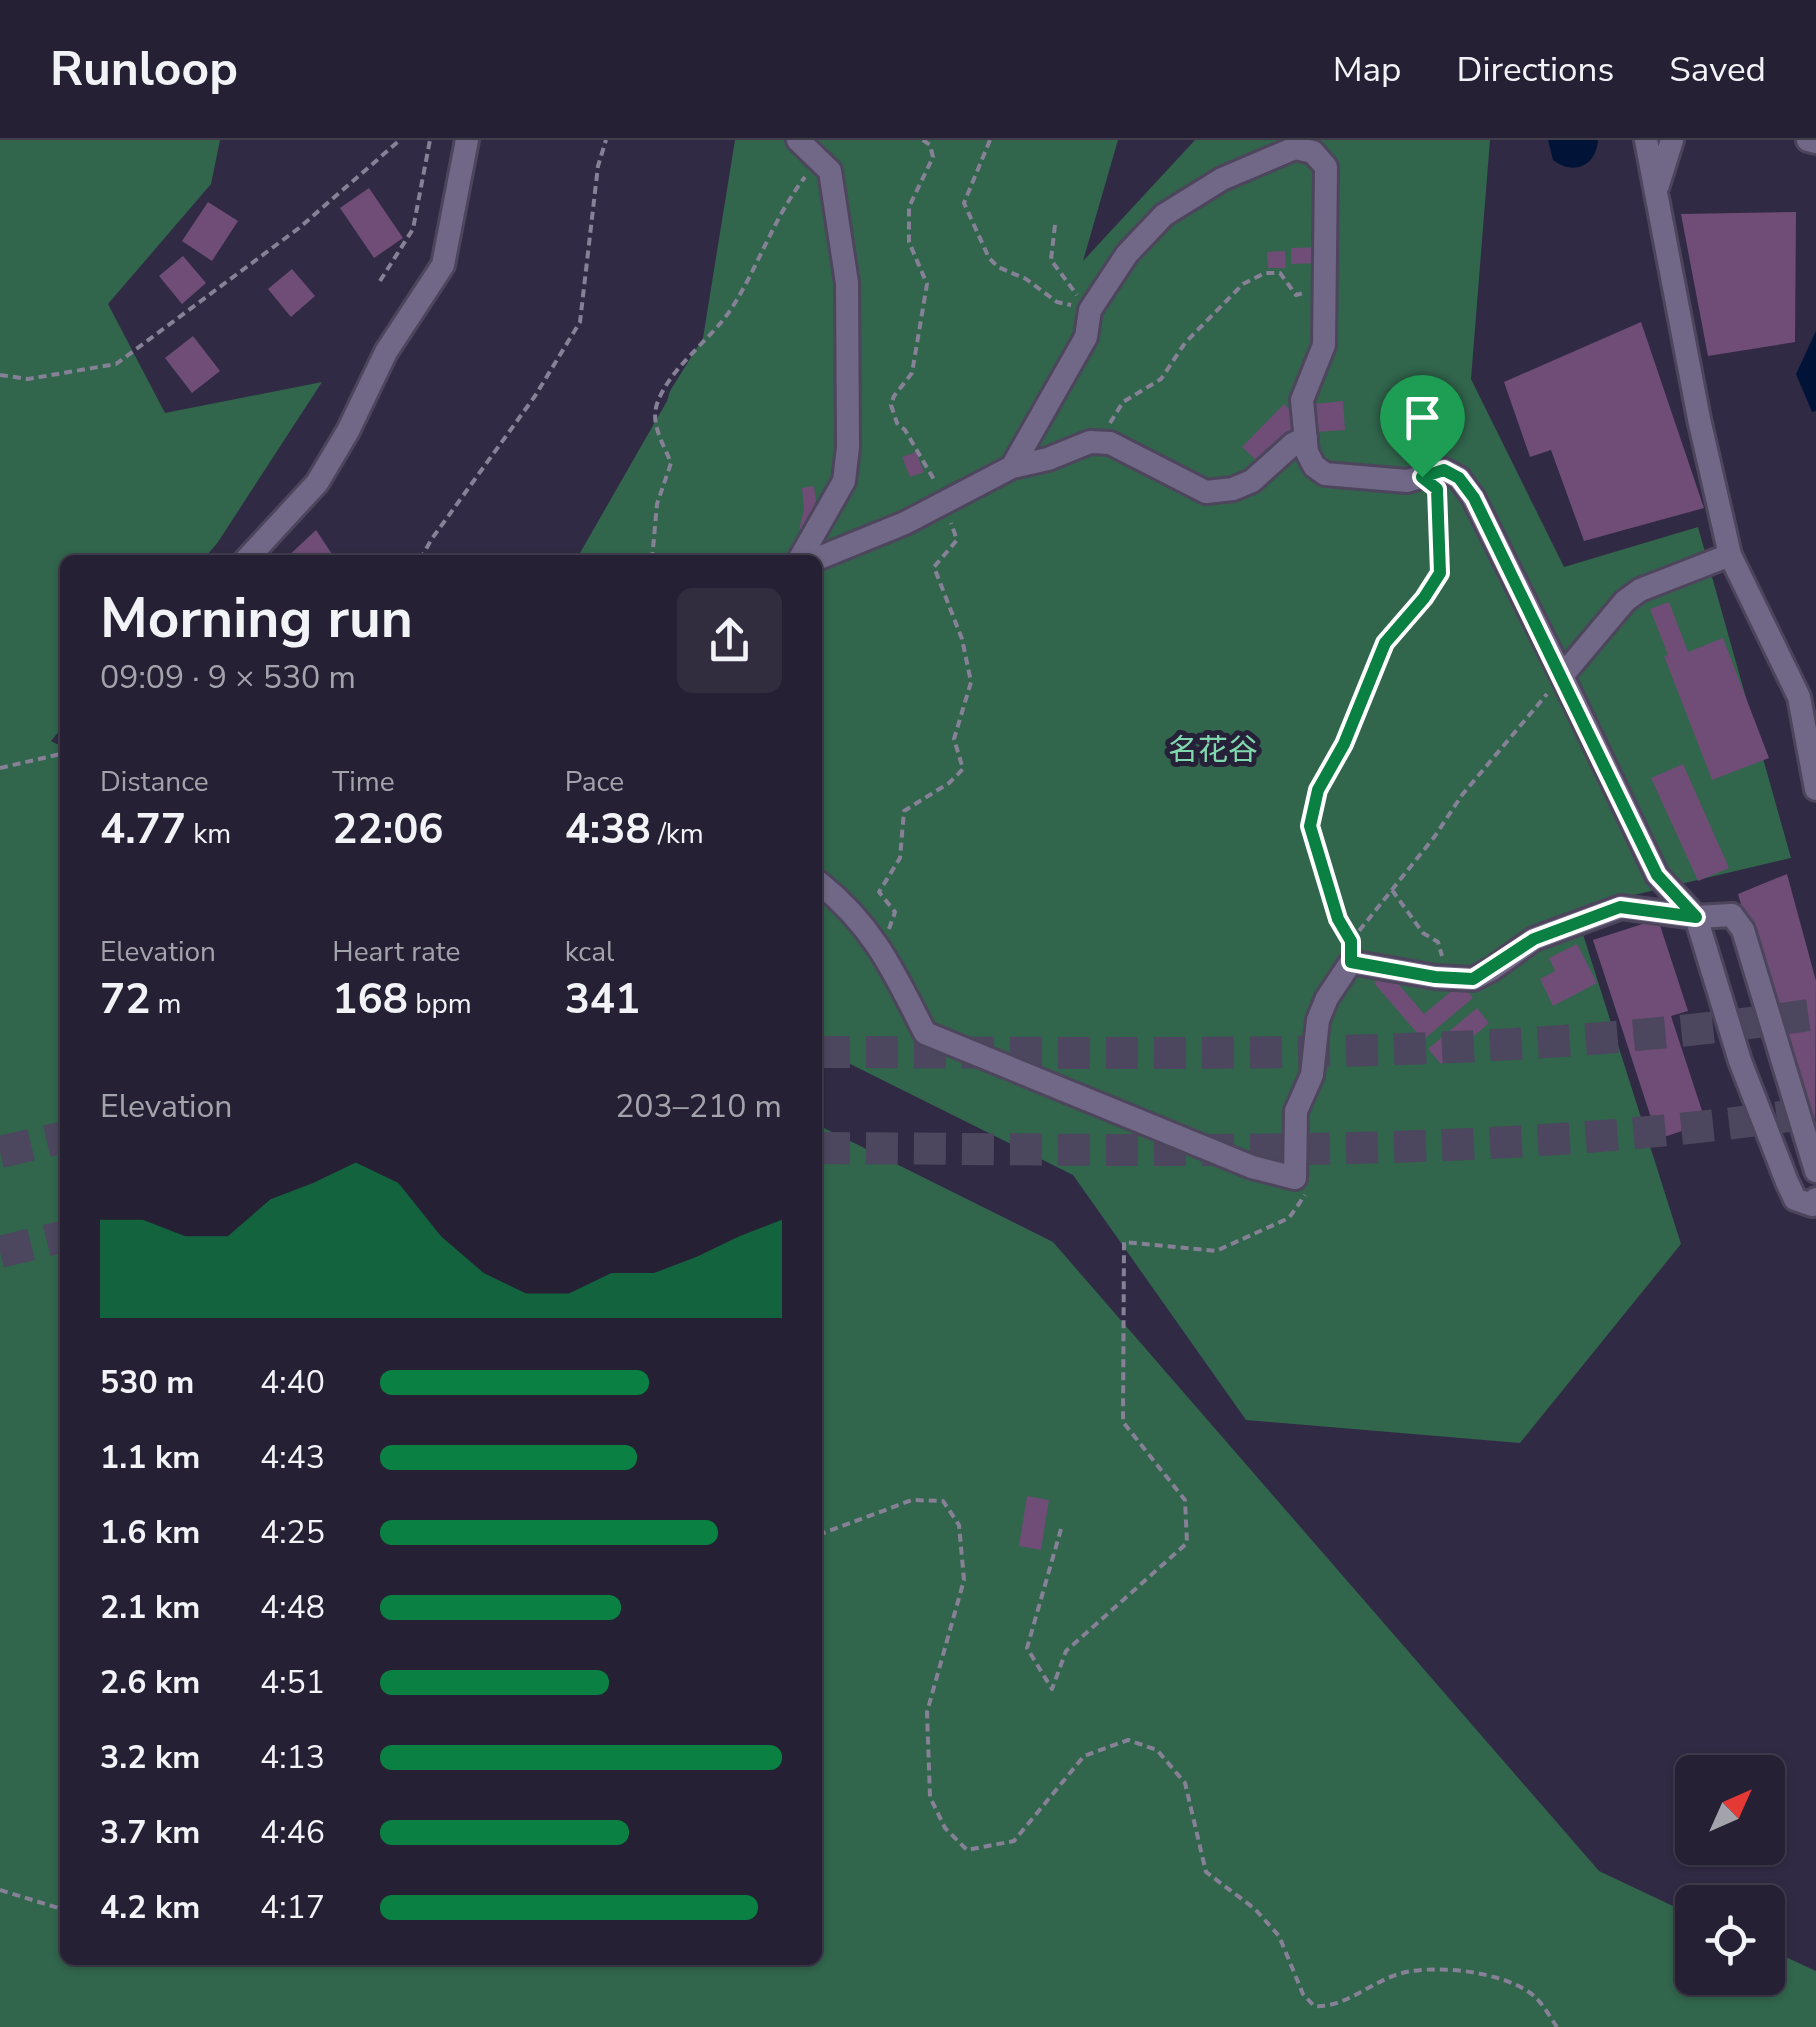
<!DOCTYPE html>
<meta charset="utf-8">
<style>
:root{--surface:#252033;--page:#312d3f;--text:#f1f3f6;--muted:#a3a3ac;--line:#423e4e;--accent:#0b8043}
body{margin:0;font-family:"Nunito Sans","Noto Sans SC",sans-serif;background:var(--page);color:var(--text);height:100vh;display:flex;flex-direction:column;font-size:38px;white-space:nowrap}
*{box-sizing:border-box;margin:0}
p{font-size:32px;color:var(--muted)}
.icon{flex:none;width:55px;height:55px;fill:none;stroke:currentColor;stroke-width:2;stroke-linecap:round;stroke-linejoin:round}
.map{position:relative;flex:1;overflow:hidden}
.details{position:absolute;left:60px;top:415px;width:762px;height:1410px;display:flex;flex-direction:column;background:var(--surface);border-radius:15px;box-shadow:0 2px 8px #0004,0 0 0 2px var(--line)}
.details>*{flex:none}
.needle{width:65px;rotate:45deg}
.fabs{position:absolute;left:1675px;top:1615px;display:grid;gap:20px}
.fabs a{display:grid;place-items:center;width:110px;height:110px;border-radius:15px;background:var(--surface);box-shadow:0 2px 8px #0004,0 0 0 2px var(--line);font-size:50px}
.pin{position:absolute;display:grid;place-items:center;width:85px;height:85px;color:#fff;margin:-102px -42px;border-radius:50% 50% 50% 0;rotate:-45deg;box-shadow:0 0 10px #0007}
.pin .icon{rotate:45deg}
.round{display:grid;place-items:center;flex:none;width:105px;height:105px;border-radius:15px;background:var(--page)}
.head{display:flex;align-items:center;justify-content:space-between;height:170px;padding:0 40px}
h1{font-size:55px;font-weight:700;line-height:75px}
.figures{display:grid;grid-template-columns:repeat(3,1fr);gap:15px;height:170px;padding:10px 40px}
.figures div{display:grid;align-content:center}
.figures b{font-size:42px;font-weight:700}
.figures small{font-size:28px;font-weight:400}
.figures p{font-size:28px}
.chart{height:280px;padding:20px 40px}
.chart p{display:flex;justify-content:space-between}
.chart svg{width:100%;height:180px;margin-top:10px;fill:var(--accent);opacity:.7}
ul{padding:0 40px;list-style:none;font-size:32px}
li{display:grid;grid-template-columns:160px 120px 1fr;align-items:center;height:75px}
li i{height:25px;border-radius:12px;background:var(--accent)}
header{display:flex;align-items:center;gap:60px;box-sizing:border-box;height:140px;padding:0 50px;background:var(--surface);border-bottom:2px solid var(--line)}
header strong{font-size:48px}
nav{display:flex;gap:55px;margin-inline-start:auto;font-size:35px}
.map>svg:first-child{display:block}
</style>
<header>
<strong>Runloop</strong>
<nav><a>Map</a><a>Directions</a><a>Saved</a></nav>
</header>
<div class="map">
<svg width="1816" height="1887" viewBox="0 0 1816 1887">
<rect width="100%" height="100%" fill="#312a44"/>
<!-- green -->
<path fill="#31654c" d="M0 0H220L211 44 108 164 165 273 322 242 218 402 203 420H65V584L51 601 65 608V1820H818V985L1053 1102 1599 1731 1692 1775V1838H1768V1809L1816 1831V1887H0Z
M735 0H1118L1083 121 1195 0H1490L1471 239 1564 427 1698 387 1791 718 1575 769 1681 1104 1520 1303 1246 1280 1073 1035 818 908V420H576L667 261 670 251 703 198Z"/>
<!-- water -->
<path fill="#011438" d="M1548 0H1598C1596 26 1574 36 1553 20Z
M1816 191V271L1812 272 1796 234Z"/>
<!-- building -->
<path fill="#6f4d76" d="M369 48 403 98 374 118 340 68Z
M208 62 238 81 212 121 182 101Z
M1796 72 1795 202 1708 216 1681 74Z
M1323 107V123L1291 124V108Z
M1285 111 1286 128H1268L1267 112Z
M183 116 206 143 182 164 159 136Z
M292 129 315 156 291 177 268 149Z
M1641 182 1704 368 1584 401 1551 310 1530 317 1504 242Z
M193 196 220 231 192 253 165 218Z
M1343 261 1345 290 1316 292 1313 264Z
M1284 264 1302 282 1261 325 1242 307Z
M916 312 924 332 910 337 902 317Z
M814 346 817 371 810 394 799 389 804 370 802 348Z
M316 390 336 420H284Z
M1669 462 1688 512 1723 498 1769 618 1712 640 1664 516 1668 515 1650 469Z
M1683 624 1729 728 1698 741 1651 638Z
M1787 734 1816 841 1815 1015 1738 754Z
M1658 779 1688 871 1671 876 1706 983 1658 999 1593 800Z
M1577 804 1597 843 1553 866 1540 839 1555 831 1549 818Z
M1388 832 1424 874 1461 843 1473 858 1423 900 1374 843Z
M1477 868 1489 883 1441 924 1428 909Z
M1027 1356 1049 1360 1041 1410 1019 1406Z"/>
<g fill="none" stroke-linecap="round" stroke-linejoin="round">
<!-- highway-tunnel -->
<path stroke="#4d465f" stroke-width="32" stroke-dasharray="32 16" stroke-linecap="butt" d="M818 912C1151 912 1486 923 1816 874
M818 1008C1150 1009 1486 1021 1816 972
M0 1012 65 997
M0 1112 65 1096"/>
<defs>
<path id="minor" d="M798 0 830 31 847 143 848 307 844 341 799 420
M1646 0 1699 279 1730 415 1799 557 1816 649
M1808 0 1816 2
M1658 45 1672 0
M1012 327 1086 197 1090 170 1127 114 1164 75 1222 39 1295 8 1313 12 1326 27 1324 205 1302 260 1307 312 1314 326 1325 334 1407 341 1444 330 1459 338 1473 357 1562 536
M246 420 317 343 348 291 386 212 443 125 467 0
M814 420 905 383 1012 327 1048 319 1090 302 1110 303 1206 352 1233 349 1252 341 1293 304 1306 298
M818 742C873 785 894 832 925 893L1252 1027 1295 1038 1296 971 1312 935 1318 880 1327 858 1351 822 1435 837 1473 839 1492 829 1534 799 1621 767 1696 777
M1696 777 1657 735 1562 536 1625 461 1640 450 1730 415
M1816 1031 1743 790 1732 775 1696 777 1740 921 1787 1042 1795 1059 1812 1065 1816 1059"/>
</defs>
<!-- minor casing -->
<use href="#minor" stroke="#4c455c" stroke-width="28"/>
<!-- path -->
<path stroke="#868197" stroke-width="4" stroke-dasharray="8 5" stroke-linecap="butt" d="M923 0 930 5 933 17 909 67V102L927 144 912 233 894 256 891 265 897 283 905 290 936 343
M990 0 964 63 989 118 998 127 1026 139 1057 162 1071 165
M1055 85 1051 120 1077 155
M380 141 413 89 430 0
M0 235 28 239 116 224 299 88 400 0
M1110 283 1123 262 1161 239 1185 203 1243 144 1265 133H1280L1296 155 1303 153
M420 420 431 400 535 256 580 182 598 26 606 0
M652 420 657 364 671 323C664 305 650 284 657 264 670 226 712 200 733 166 760 123 773 79 805 37
M0 628 65 613
M1392 750 1423 793 1438 802 1442 816
M889 789 895 772 879 752 900 718 904 671 949 643 963 629 954 599 971 542 962 499 934 427 957 400 951 383
M1351 801 1435 696 1462 655 1547 554
M1351 803 1338 779 1310 686 1318 650 1344 604 1385 503 1424 458 1440 433 1437 354
M1061 1389 1027 1508 1052 1549 1066 1511 1187 1403 1185 1360 1123 1282 1124 1102 1216 1111 1289 1078 1305 1055
M818 1395 912 1360 943 1361 959 1385 964 1440 927 1572 930 1657 945 1688 967 1710 1014 1701 1084 1616 1128 1600 1157 1610 1185 1643 1206 1732 1255 1769 1279 1796 1303 1854 1314 1866C1343 1868 1366 1846 1393 1836 1427 1822 1506 1831 1534 1856 1543 1864 1550 1877 1557 1887
M0 1750 65 1770"/>
<!-- minor -->
<use href="#minor" stroke="#706886" stroke-width="22"/>
</g>
<g fill="none" stroke-linecap="round" stroke-linejoin="round">
<defs>
<path id="route" d="M1444 330 1459 338 1474 358 1657 735 1696 777 1620 767 1534 799 1473 839 1435 837 1351 822V801L1338 779 1310 686 1318 650 1344 604 1385 503 1424 458 1440 433 1437 349 1422 337Z"/>
</defs>
<!-- route casing -->
<use href="#route" stroke="#fff" stroke-width="20"/>
<!-- route -->
<use href="#route" stroke="#0b8043" stroke-width="12"/>
</g>
<g text-anchor="middle" dominant-baseline="central" stroke-width="10" stroke-linejoin="round" paint-order="stroke">
<!-- park labels -->
<g font-size="30" fill="#80d9ad" stroke="#272039">
<text x="1213" y="610">名花谷</text>
</g>
</g>
</svg>
<div class="fabs">
<a><svg class="needle" viewBox="-14 -14 28 28"><path d="M0-13l5 13h-10z" fill="#e53935"/><path d="M0 13l5-13h-10z" fill="#a3a3ac"/></svg></a>
<a><svg class="icon" aria-label="locate" viewBox="0 0 24 24"><circle cx="12" cy="12" r="6"/><path d="M12 2v4M12 18v4M2 12h4M18 12h4"/></svg></a>
</div>
<div class="pin" style="left:1422px;top:337px;background:#1e9e55"><svg class="icon" aria-label="arrive" viewBox="0 0 24 24"><path d="M6 21V4h12l-3 4 3 4H6"/></svg></div>
<section class="details">
<div class="head"><div><h1>Morning run</h1><p>09:09 · 9 × 530 m</p></div><a class="round"><svg class="icon" aria-label="share" viewBox="0 0 24 24"><path d="M12 15V3M7 8l5-5 5 5M5 13v7h14v-7"/></svg></a></div>
<div class="figures">
<div><p>Distance</p><b>4.77<small> km</small></b></div>
<div><p>Time</p><b>22:06</b></div>
<div><p>Pace</p><b>4:38<small> /km</small></b></div>
</div>
<div class="figures">
<div><p>Elevation</p><b>72<small> m</small></b></div>
<div><p>Heart rate</p><b>168<small> bpm</small></b></div>
<div><p>kcal</p><b>341</b></div>
</div>
<div class="chart"><p><span>Elevation</span>203–210 m</p>
<svg viewBox="0 0 160 44" preserveAspectRatio="none"><path d="M0 44V20L10 20L20 24L30 24L40 15L50 11L60 6L70 11L80 24L90 33L100 38L110 38L120 33L130 33L140 29L150 24L160 20V44z"/></svg>
</div>
<ul>
<li><b>530 m</b>4:40<i style="width:67%"></i></li>
<li><b>1.1 km</b>4:43<i style="width:64%"></i></li>
<li><b>1.6 km</b>4:25<i style="width:84%"></i></li>
<li><b>2.1 km</b>4:48<i style="width:60%"></i></li>
<li><b>2.6 km</b>4:51<i style="width:57%"></i></li>
<li><b>3.2 km</b>4:13<i style="width:100%"></i></li>
<li><b>3.7 km</b>4:46<i style="width:62%"></i></li>
<li><b>4.2 km</b>4:17<i style="width:94%"></i></li>
</ul>
</section>
</div>
